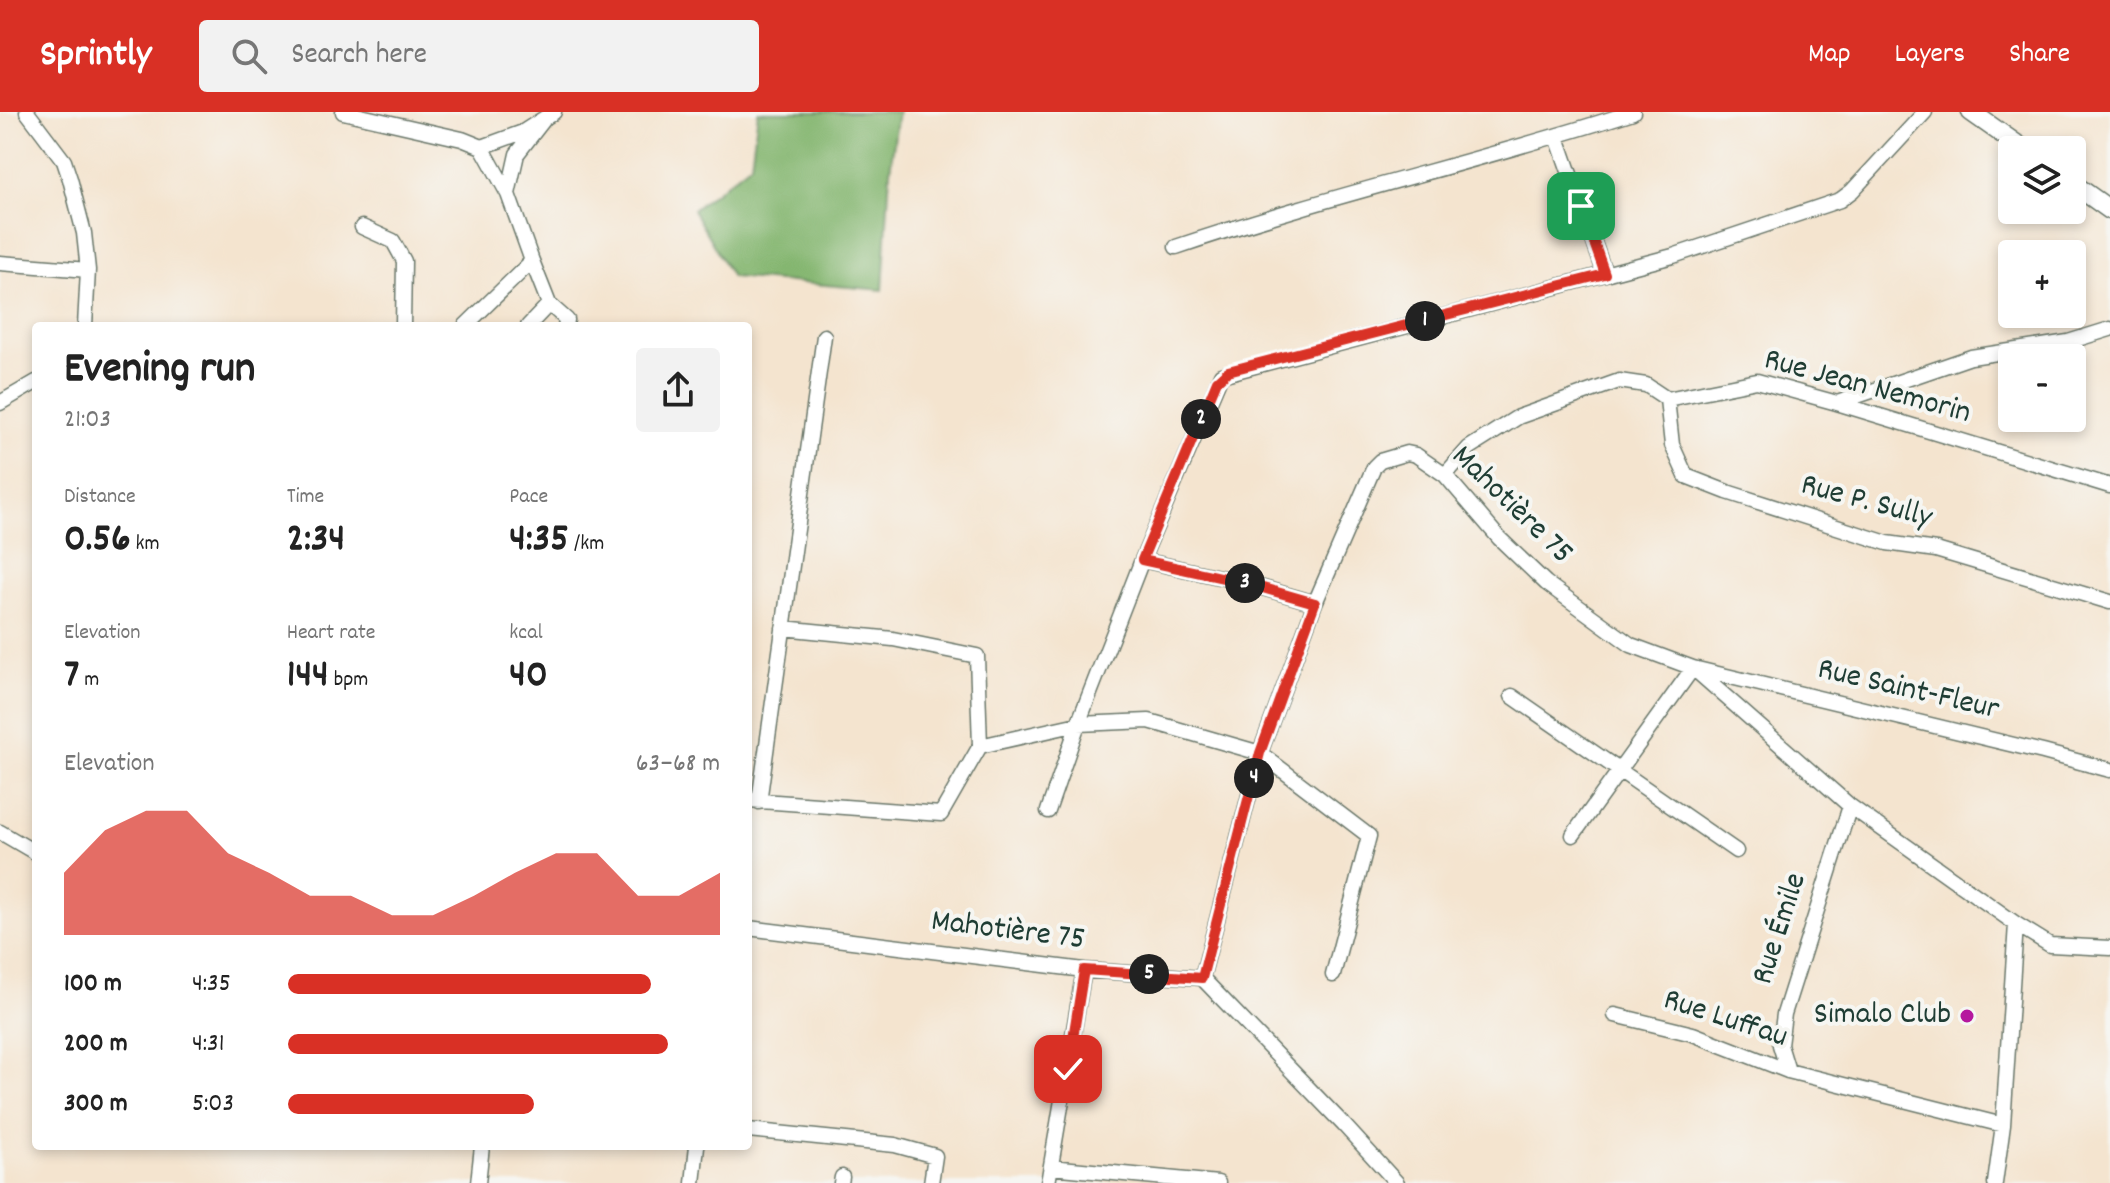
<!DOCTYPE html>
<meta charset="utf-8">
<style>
:root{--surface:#fff;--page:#f2f2f2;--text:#222;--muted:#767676;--accent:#d93025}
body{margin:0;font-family:Dekko,sans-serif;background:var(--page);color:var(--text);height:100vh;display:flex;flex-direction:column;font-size:30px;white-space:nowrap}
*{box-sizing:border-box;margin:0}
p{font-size:26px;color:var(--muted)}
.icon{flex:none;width:44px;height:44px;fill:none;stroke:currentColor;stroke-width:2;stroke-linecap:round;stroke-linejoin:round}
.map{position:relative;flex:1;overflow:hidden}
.drawer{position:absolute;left:32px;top:210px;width:720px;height:828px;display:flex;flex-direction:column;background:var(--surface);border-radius:8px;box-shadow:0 4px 12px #0003}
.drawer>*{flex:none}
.buttons{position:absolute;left:1998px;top:24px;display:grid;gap:16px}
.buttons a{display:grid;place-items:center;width:88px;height:88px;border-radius:8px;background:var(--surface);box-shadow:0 4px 12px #0003;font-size:40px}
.pin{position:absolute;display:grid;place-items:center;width:68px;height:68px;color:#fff;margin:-34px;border-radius:16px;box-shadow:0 4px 12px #0006}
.km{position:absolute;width:40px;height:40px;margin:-20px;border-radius:50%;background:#222;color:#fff;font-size:22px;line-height:40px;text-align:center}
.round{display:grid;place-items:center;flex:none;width:84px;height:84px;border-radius:8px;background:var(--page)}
.headline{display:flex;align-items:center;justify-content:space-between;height:136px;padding:0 32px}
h1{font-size:44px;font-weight:800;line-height:60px}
.figures{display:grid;grid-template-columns:repeat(3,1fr);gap:12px;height:136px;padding:8px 32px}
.figures div{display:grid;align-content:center}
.figures b{font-size:40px;font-weight:800}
.figures small{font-size:22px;font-weight:400}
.figures p{font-size:22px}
.chart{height:224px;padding:16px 32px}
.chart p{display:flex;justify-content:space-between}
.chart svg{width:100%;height:144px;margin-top:8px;fill:var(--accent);opacity:.7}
ul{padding:0 32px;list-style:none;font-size:26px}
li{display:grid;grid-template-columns:128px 96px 1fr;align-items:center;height:60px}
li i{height:20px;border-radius:10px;background:var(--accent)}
header{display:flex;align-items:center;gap:48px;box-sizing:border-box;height:112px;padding:0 40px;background:var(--accent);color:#fff}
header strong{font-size:38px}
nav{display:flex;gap:44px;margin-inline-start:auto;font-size:28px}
.search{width:560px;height:72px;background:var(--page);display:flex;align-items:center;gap:20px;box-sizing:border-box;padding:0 28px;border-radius:8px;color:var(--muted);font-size:30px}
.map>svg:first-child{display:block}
</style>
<header>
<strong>Sprintly</strong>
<div class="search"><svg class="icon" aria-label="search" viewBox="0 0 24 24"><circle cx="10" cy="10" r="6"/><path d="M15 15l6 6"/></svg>Search here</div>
<nav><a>Map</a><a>Layers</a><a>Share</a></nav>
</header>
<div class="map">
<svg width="2110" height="1071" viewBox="0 0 2110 1071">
<rect width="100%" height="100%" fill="#f6f6f2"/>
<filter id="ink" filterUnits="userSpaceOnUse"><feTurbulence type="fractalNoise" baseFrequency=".0125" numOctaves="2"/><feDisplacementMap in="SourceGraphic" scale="16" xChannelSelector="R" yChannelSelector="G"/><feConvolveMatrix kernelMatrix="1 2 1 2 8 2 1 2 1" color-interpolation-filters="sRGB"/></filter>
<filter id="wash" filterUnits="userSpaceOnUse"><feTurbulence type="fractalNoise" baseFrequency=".006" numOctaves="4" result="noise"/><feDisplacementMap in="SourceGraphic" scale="32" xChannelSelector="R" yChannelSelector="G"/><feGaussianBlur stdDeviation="1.8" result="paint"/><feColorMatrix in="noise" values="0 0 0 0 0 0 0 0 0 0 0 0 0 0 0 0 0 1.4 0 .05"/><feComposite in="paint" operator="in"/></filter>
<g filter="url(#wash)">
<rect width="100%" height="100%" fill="#f4e4cf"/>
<!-- forest -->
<path fill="#84b670" stroke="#527a52" stroke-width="2" d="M758 0H898L890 59 883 178 732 165 693 98 751 52Z"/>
</g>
<g filter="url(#ink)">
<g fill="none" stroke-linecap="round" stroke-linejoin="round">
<defs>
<path id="minor" d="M27 0 64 49 70 67 84 121 88 158 85 214
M343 0 462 27 482 35 523 20 554 0
M1557 25 1605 162
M482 35 508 82
M362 115 393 129 404 149 403 214
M1176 135C1326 84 1482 49 1633 0
M532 149 549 192 567 208 565 214
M0 151 88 158
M465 214 532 149 508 82 517 42 545 6
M528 214 549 192
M1667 287 1672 333 1686 364 1727 380 1887 431 1936 438 2110 490
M0 291 36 270
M1837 291 1971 245 2068 230 2110 217
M1445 363 1469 336 1518 305 1619 269 1646 273 1667 287 1757 269 1837 291 2110 374
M1142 448 1242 470 1315 491
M1512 584 1736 739
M980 634 1078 612 1149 609 1260 641 1369 724 1333 863
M748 688 941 702 980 634 977 544 893 527 783 516
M759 690 824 224
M1048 699 1078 612 1142 448 1221 263 1673 144 1840 88 1852 79 1925 0
M0 720 36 741
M1573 723 1693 556 2043 640 2110 658
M748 816 1084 858 1202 866 1260 641 1315 491 1374 355 1380 349 1407 341 1416 343 1445 363 1499 426 1546 471 1631 533 1693 556 1850 694 2016 812 2050 833 2110 836
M1202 866 1344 1013 1397 1071
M1615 903 1693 922 1788 959 2003 1013
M1788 959 1780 933 1784 902 1850 694
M748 1018 895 1033 935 1044 931 1071
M1051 1055 1218 1071
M478 1071 482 1034
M693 1071 697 1034
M841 1071 842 1065
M1048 1071 1084 858
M1995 1071 2003 1013 2016 812"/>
<path id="tertiary" d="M1971 0 2025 38
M2072 71 2110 98"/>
</defs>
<!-- minor casing -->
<use href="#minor" stroke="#6a776a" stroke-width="17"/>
<!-- tertiary casing -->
<use href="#tertiary" stroke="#6a776a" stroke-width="21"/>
<!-- minor -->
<use href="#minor" stroke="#fff" stroke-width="14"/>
<!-- tertiary -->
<use href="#tertiary" stroke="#fff" stroke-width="18"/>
</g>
</g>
<g fill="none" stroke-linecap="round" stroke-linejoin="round" filter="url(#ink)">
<defs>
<path id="route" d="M1068 957 1084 858 1202 866 1260 641 1315 491 1242 470 1142 448 1217 269 1228 259 1605 162 1581 94"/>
</defs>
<!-- route casing -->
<use href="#route" stroke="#fff" stroke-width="16"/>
<!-- route -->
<use href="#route" stroke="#d93025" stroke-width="10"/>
</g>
<!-- markers -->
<circle fill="#b5179e" stroke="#f6f6f2" stroke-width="3" cx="1967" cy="904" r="8"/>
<g text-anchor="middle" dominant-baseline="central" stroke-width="8" stroke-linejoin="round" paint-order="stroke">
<!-- street labels -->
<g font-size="32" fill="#1f3d34" stroke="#f6f6f2">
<text transform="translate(1867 276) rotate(15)">Rue Jean Nemorin</text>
<text transform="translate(1866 391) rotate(15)">Rue P. Sully</text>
<text transform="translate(1511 394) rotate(44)">Mahotière 75</text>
<text transform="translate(1908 579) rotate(13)">Rue Saint-Fleur</text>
<text transform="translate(1781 817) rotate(-72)">Rue Émile</text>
<text transform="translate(1008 820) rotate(7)">Mahotière 75</text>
<text transform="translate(1725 908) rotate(18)">Rue Luffau</text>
</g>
<!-- poi labels -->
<g font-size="32" fill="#1f3d34" stroke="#f6f6f2" text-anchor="end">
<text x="1951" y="904">Simalo Club</text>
</g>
</g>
</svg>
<div class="buttons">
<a><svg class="icon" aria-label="layers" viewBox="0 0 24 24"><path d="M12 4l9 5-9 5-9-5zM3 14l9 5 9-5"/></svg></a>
<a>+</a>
<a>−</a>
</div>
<div class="pin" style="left:1581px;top:94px;background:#1e9e55"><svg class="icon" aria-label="arrive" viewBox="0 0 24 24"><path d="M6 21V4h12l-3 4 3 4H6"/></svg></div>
<div class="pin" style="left:1068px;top:957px;background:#d93025"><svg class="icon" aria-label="check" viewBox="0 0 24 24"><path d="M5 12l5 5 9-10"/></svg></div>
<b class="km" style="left:1425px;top:209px">1</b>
<b class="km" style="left:1201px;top:307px">2</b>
<b class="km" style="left:1245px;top:471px">3</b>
<b class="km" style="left:1254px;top:666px">4</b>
<b class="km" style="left:1149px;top:862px">5</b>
<section class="drawer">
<div class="headline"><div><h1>Evening run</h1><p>21:03</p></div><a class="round"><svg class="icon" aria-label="share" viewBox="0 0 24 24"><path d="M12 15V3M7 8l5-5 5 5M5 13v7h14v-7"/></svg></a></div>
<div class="figures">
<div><p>Distance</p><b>0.56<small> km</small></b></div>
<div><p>Time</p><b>2:34</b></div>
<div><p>Pace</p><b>4:35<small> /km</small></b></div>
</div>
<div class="figures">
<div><p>Elevation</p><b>7<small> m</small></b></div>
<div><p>Heart rate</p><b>144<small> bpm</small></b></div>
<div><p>kcal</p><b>40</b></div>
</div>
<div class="chart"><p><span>Elevation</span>63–68 m</p>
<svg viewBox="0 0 160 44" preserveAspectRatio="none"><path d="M0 44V25L10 12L20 6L30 6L40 19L50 25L60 32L70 32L80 38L90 38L100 32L110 25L120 19L130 19L140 32L150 32L160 25V44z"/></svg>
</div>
<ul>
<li><b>100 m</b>4:35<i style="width:84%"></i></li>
<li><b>200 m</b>4:31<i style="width:88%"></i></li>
<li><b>300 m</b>5:03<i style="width:57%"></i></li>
</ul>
</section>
</div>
